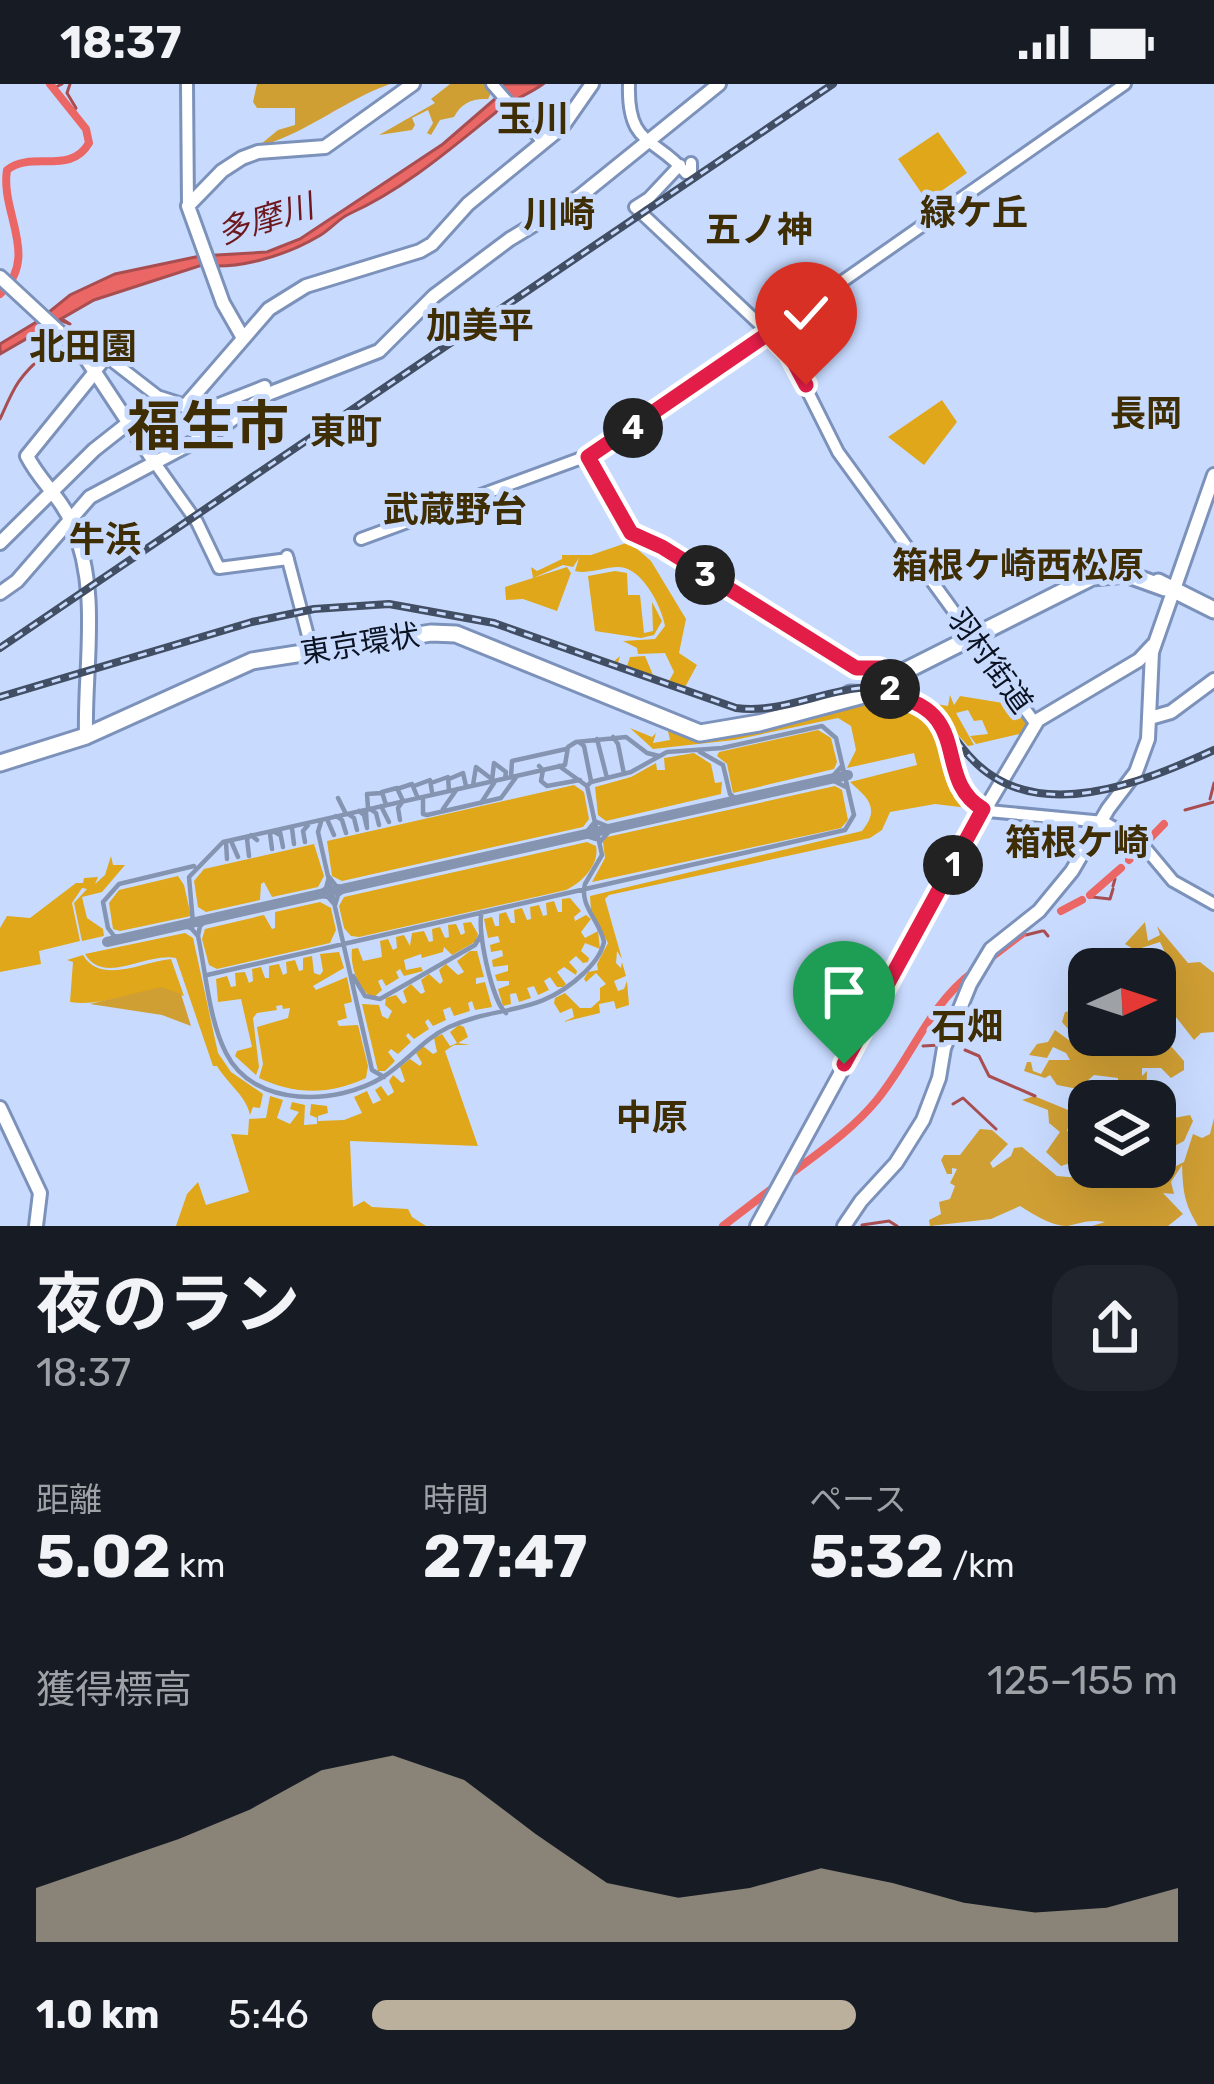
<!DOCTYPE html>
<html lang="ja">
<meta charset="utf-8">
<style>
:root{--surface:#171b24;--page:#20242c;--text:#f1f3f6;--muted:#9ea1a6;--accent:#bab09c}
body{margin:0;font-family:Rubik,"Noto Sans JP",sans-serif;background:var(--page);color:var(--text);height:100vh;display:flex;flex-direction:column;font-size:45px;white-space:nowrap}
*{box-sizing:border-box;margin:0}
p{font-size:39px;color:var(--muted)}
.icon{flex:none;width:66px;height:66px;fill:none;stroke:currentColor;stroke-width:2;stroke-linecap:round;stroke-linejoin:round}
.map{position:relative;height:1142px;overflow:hidden}
.drawer{display:flex;flex-direction:column;background:var(--surface);flex:1}
.drawer>*{flex:none}
.needle{width:78px;rotate:87deg}
.fabs{position:absolute;left:1068px;top:864px;display:grid;gap:24px}
.fabs a{display:grid;place-items:center;width:108px;height:108px;border-radius:24px;background:var(--surface);box-shadow:0 12px 48px #0002;font-size:60px}
.pin{position:absolute;display:grid;place-items:center;width:102px;height:102px;color:#fff;margin:-123px -51px;border-radius:50% 50% 50% 0;rotate:-45deg;box-shadow:0 0 12px #0007}
.pin .icon{rotate:45deg}
.km{position:absolute;width:60px;height:60px;margin:-30px;border-radius:50%;background:#222;color:#fff;font-size:33px;line-height:60px;text-align:center}
.round{display:grid;place-items:center;flex:none;width:126px;height:126px;border-radius:36px;background:var(--page)}
.head{display:flex;align-items:center;justify-content:space-between;height:204px;padding:0 36px}
h1{font-size:66px;font-weight:700;line-height:90px}
.metrics{display:grid;grid-template-columns:repeat(3,1fr);gap:18px;height:204px;padding:12px 36px}
.metrics div{display:grid;align-content:center}
.metrics b{font-size:60px;font-weight:700}
.metrics small{font-size:33px;font-weight:400}
.metrics p{font-size:33px}
.chart{height:336px;padding:24px 36px}
.chart p{display:flex;justify-content:space-between}
.chart svg{width:100%;height:216px;margin-top:12px;fill:var(--accent);opacity:.7}
ul{padding:0 36px;list-style:none;font-size:39px}
li{display:grid;grid-template-columns:192px 144px 1fr;align-items:center;height:90px}
li i{height:30px;border-radius:15px;background:var(--accent)}
.status{display:flex;justify-content:space-between;align-items:center;height:84px;padding:0 60px;background:var(--surface);direction:ltr}
.status svg{height:33px;fill:currentColor}
.map>svg:first-child{display:block}
</style>
<div class="status"><b>18:37</b><svg viewBox="0 0 49 12"><path d="M0 12V9h3v3zM5 12V6h3v6zM10 12V3h3v9zM15 12V0h3v12zM26 1h20v11H26zM47 4h2v5h-2z"/></svg></div>
<div class="map">
<svg width="1214" height="1142" viewBox="0 0 1214 1142">
<rect width="100%" height="100%" fill="#c8dbff"/>
<!-- green -->
<path fill="#dfa719" d="M938 48 967 89 927 117 898 75Z
M942 316 957 338 924 381 888 353Z
M629 458 651 477 686 535 679 569 697 581 684 605 612 579 620 572 618 579 627 582 630 573 645 572 653 591 669 597 674 588 665 569 638 570 637 564 623 557 655 555 665 542C662 524 645 490 625 484 610 480 592 491 575 487L579 474 573 483 563 481 533 494 531 483 537 487 562 475V471H591Z
M567 483 571 489 557 527 523 515 506 516 505 503Z
M615 487 627 489 628 511H640L644 549 653 547 652 518 662 537 654 551 641 554 595 547 588 492Z
M950 611 954 621 960 612 1003 619 1012 629 1020 624 1031 639 1028 648 976 660 970 652 988 650 982 636 974 637 968 626 956 629 974 661 968 662 929 619 948 622Z
M886 614C945 627 954 676 977 725L935 720 890 728 882 746 870 754 609 811 605 815 622 875 617 867 616 879 621 884 622 878 626 892 614 897 618 907 624 905 627 897 629 921 616 925 614 917 599 920 600 929 563 938 574 933 572 924 560 929 554 919 555 914 565 909 580 924H591L600 916V904L606 900 596 889 586 898 584 895 588 888 598 886 597 880 608 859 591 827 590 812 862 747C881 724 867 713 850 698L917 681 914 669 847 684 856 666 851 642 838 634 734 656 653 665 630 644 652 653 656 649 653 659 670 656 667 643 689 653 849 625 850 620Z
M818 646 831 654 837 678 834 685 733 709 727 680 717 672 719 668Z
M694 669 711 680 715 699 722 698 721 710 606 737 598 731 595 703 631 693 656 679 657 686H665L664 674Z
M574 701 584 708 589 735 583 743 342 797 332 792 327 757Z
M835 702 842 706 848 736 841 744 592 798 605 774 603 758 607 753Z
M587 758 596 762C600 781 581 799 566 806L359 853 351 852 344 844 339 822 344 813Z
M314 760 324 792 318 803 272 813 264 798 261 800 260 816 206 828 198 823 194 797 204 785Z
M111 772 113 781H125L102 808 82 813 87 834 103 845 104 852 82 857 74 819 87 805 82 804 72 819 80 857 39 867 41 880 0 888V844L7 832 30 834 76 799H83L84 794 98 793 95 800 105 791Z
M178 792 184 801 191 832 120 847 113 845 109 819 119 806Z
M570 814 581 827 574 833 575 837 586 831 591 835 581 848 585 854 598 847 600 865 585 859 581 867 589 874 588 878 583 879 576 872 569 878 577 887 576 891 564 883 557 888 566 900 563 903H557L550 893 544 897 549 906 538 911 534 902 527 904 531 914 519 918 516 909 510 910 511 920 503 922 498 905 509 901V897H497L495 891 508 887V881L493 883 492 876 503 872 502 866 491 868 490 861 500 858 498 852 488 854 484 835 492 833 495 842H499V830L506 828 511 839H515L514 826 522 824 527 836 531 835 530 823 539 821 543 832 547 831 546 819 554 817 558 828H562V815Z
M320 818 331 824 336 846 330 859 217 885 209 881 202 855 205 845 264 831 272 845 275 844V828Z
M471 838 478 850 475 858 452 871 444 863 443 868 422 874 421 870 404 876 406 886 421 883 423 887 404 892 400 885 396 888 399 894 386 902 382 895 378 897 382 906 373 914C357 905 350 881 352 865L358 864 363 877 382 873 380 857 388 855 393 866 397 864 396 853 404 851 410 862 412 849 424 847 429 858 433 857 432 845 440 843 445 854 449 853 448 841 456 840 461 851 465 849 463 839Z
M185 849 193 854 218 969 231 988 263 1010 260 1024 253 1023 250 1031C247 1013 227 999 217 982H213L176 874C146 868 104 902 85 870Z
M470 867H477L484 893 476 894V900L485 898 492 923 475 926 472 917 468 919 470 927 454 932 450 923 443 926 446 936 433 942 428 935 425 938 429 945 414 955 408 949 406 952 411 958 398 970 391 965 388 968 395 977 385 987H378L362 920 379 921 382 932 388 935 392 927 385 921 386 914 396 911 403 920 407 918 403 907 411 900 421 910 425 908 421 896 429 890 440 900 443 897 439 886 446 880 458 891 464 888 457 877Z
M339 868 344 884 313 902 316 906 347 893 352 918 344 920 347 934 337 937 339 942 358 941 368 982 366 994C330 1011 295 1011 259 994L263 980 257 943 288 934 290 924 283 925 282 921 276 922 277 926 257 929 253 934 259 983 256 991 235 972 237 967 252 963 241 915 218 918 216 895 227 892 231 903 236 902 235 889 245 888 249 899 253 897 252 885 261 883 265 894H269V882L279 880 283 891 287 889 286 878 295 876 299 887 303 886V874L312 872 314 889 320 891 323 887 320 870Z
M83 871C101 901 142 878 171 875L184 912C142 897 112 924 70 918L73 878 67 876Z
M459 941 464 943 468 953 458 959 470 961H454L445 967 478 1062 350 1057 353 1123 364 1117 372 1123 408 1125 412 1133 426 1142H176L187 1110 198 1098 206 1121 249 1108 231 1050 248 1051 249 1035 266 1034 270 1012 283 1016 277 1034 290 1040 299 1028 290 1025 292 1018 305 1021 304 1041 317 1040V1034L310 1031 311 1020 327 1022 328 1029 318 1032V1037L344 1036 362 1029 354 1013 367 1007 373 1020 381 1016 375 1006 381 1002 388 1012 394 1008 389 997 393 991 402 999 405 997 400 983 410 975 420 982 422 979 416 969 423 962 433 970 437 968 434 954 442 950 450 962 457 959 450 948Z"/>
<!-- forest -->
<path fill="#d09f34" d="M257 0H390C345 16 311 46 264 61L261 60 278 46 295 41V24H257L253 18Z
M450 0H490L492 7 488 15C473 14 461 19 454 33L440 36 431 51 427 49 433 39 428 26 412 34 415 41 412 46 379 51 435 19 431 15Z
M1145 838 1148 857 1160 851 1157 842 1188 879 1200 878 1214 889V948L1201 949 1194 956 1161 914 1172 919 1175 913 1160 903 1155 904V896L1173 904 1172 883 1160 858 1135 866 1125 860Z
M161 903 181 910 191 942 162 931 90 920Z
M1089 924V951H1155V944L1184 977V986L1171 994 1161 984H1142V992L1147 987 1146 1017H1122L1129 1016 1093 1006 1118 1000V994L1094 991 1078 1005 1057 1001 1050 991 1045 994 1024 987 1027 978H1031L1033 987 1041 990 1049 976H1070L1066 969 1053 963 1047 974 1029 971 1037 960 1048 958 1055 946 1081 965 1105 972 1108 967 1102 963 1107 957 1085 955 1083 944 1072 940 1068 945 1062 938 1065 928Z
M1034 1012 1073 1028 1067 1047 1082 1057 1089 1054V1083H1155V1033L1167 1025 1174 1034 1190 1031 1193 1037 1184 1057 1167 1066 1161 1090 1168 1096 1176 1082 1184 1078 1193 1050 1202 1054 1210 1050 1214 1034V1142H1198C1184 1119 1183 1107 1182 1081L1171 1098 1174 1110 1163 1109 1183 1130 1168 1142H1092L1105 1138C1088 1135 1082 1139 1067 1142 1051 1142 1033 1130 1020 1122L991 1135 930 1142 929 1136 941 1130 939 1118 950 1115 955 1102 950 1099 957 1085 952 1084V1090H947L941 1076 944 1071H960L980 1045 992 1046 1008 1060 990 1079 993 1084 1011 1072 1014 1064 1022 1063 1057 1092 1080 1094 1074 1087 1076 1077 1061 1082 1046 1068 1060 1048 1049 1039 1048 1026 1022 1016Z"/>
<!-- water -->
<path fill="#eb6765" stroke="#a84e51" stroke-width="3" d="M502 0H543C528 11 509 17 495 29 448 67 404 105 349 130 338 135 330 146 319 152 287 171 239 186 202 181L94 216 0 270V260L38 237 70 211 115 190 200 172 267 168 300 155 443 60 495 15Z"/>
<g fill="none" stroke-linecap="round" stroke-linejoin="round">
<!-- stream -->
<path stroke="#a84e51" stroke-width="3" d="M70 0 67 9 76 24 72 30
M52 5 62 0
M62 235 70 240 60 236Z
M0 335C14 304 17 294 45 270L48 273
M1210 715 1214 699
M1185 726 1214 718
M1113 802 1115 795
M1092 813 1110 815 1113 805
M1044 847 1048 852
M1026 851 1042 847
M923 962 940 961
M965 966 979 972 989 992 1035 1012
M953 1020 963 1014 996 1045
M862 1141 889 1137 897 1142"/>
<!-- river -->
<path stroke="#eb6765" stroke-width="8" d="M0 210C41 173 0 129 7 86 32 66 70 92 89 59L86 45 50 0
M1129 776 1164 740
M1090 811 1121 784
M1061 827 1082 816
M989 875 1022 850
M788 1092C818 1069 851 1047 876 1017 911 975 928 922 973 888
M723 1142 774 1103"/>
<!-- taxiway -->
<path stroke="#8594b1" stroke-width="4.5" d="M613 653 618 660 624 690
M597 655 607 694
M579 658 584 662 591 697
M700 668 723 681 730 710 737 716
M539 682 543 686 541 697 547 702 580 696
M559 682 587 702
M841 683 830 695 846 703
M511 693 512 677 566 665
M449 695 463 689 466 702
M492 697 494 679 506 688 505 694
M431 699 448 693 449 707
M473 701 476 683 493 696
M414 702 430 696 432 708
M397 705 412 700 417 712
M423 713V730L427 731 501 714 517 692
M338 714 346 730
M481 719 494 699
M386 721 382 708 397 704 403 717 398 724 400 736
M381 722 389 738
M368 724 367 710 382 709
M370 725 376 729 379 741
M443 725 457 705
M359 727 364 731 367 744 366 728
M348 730 354 734 357 746
M336 732 342 736 346 749
M327 735 334 751
M321 738 318 748 372 986 384 993
M597 738 612 744 600 758
M594 739 584 751 596 755
M292 744 294 760
M280 748 283 763
M231 757 238 773
M226 758 227 775
M305 758 303 747 308 741
M272 765 270 750 273 747 280 751
M249 772 247 755 251 751 257 756
M329 793 336 802 347 804 338 811 335 821 328 813 317 811 326 804Z
M482 828C476 843 492 918 506 929
M193 839 189 793 223 758 565 681 568 663 576 658 626 653 647 669 659 672
M181 841 191 844 198 852
M125 854 114 852 108 844 103 818 119 800 194 782
M207 891C420 843 632 794 845 746L854 731 836 654 822 642 722 664 667 668 631 688 591 698 587 702 602 771 585 800C579 822 600 837 604 858 601 871 593 880 584 889 538 933 500 920 449 943 423 955 407 978 383 993 338 1021 254 1025 226 969 209 936 206 889 198 852L200 842 208 835
M353 892 365 912 380 915 475 861 481 851"/>
<!-- runway -->
<path stroke="#8594b1" stroke-width="10" d="M107 858 848 691"/>
<defs>
<path id="secondary" d="M187 0 188 122
M492 0 543 58
M629 0C627 63 655 52 686 89L691 87V79
M680 81 649 114 635 123 787 266 838 368 1035 639
M95 288 107 273 160 314
M185 322H214L265 302
M587 371 631 449 662 463 856 584H879L885 595
M155 379 197 438 219 484 288 475
M361 455 598 368 1125 0
M287 472 312 567
M892 608C908 618 927 622 940 639 962 668 948 705 983 725
M988 727 1104 738 1142 760 1173 797 1214 820"/>
<path id="primary" d="M0 193 83 270 155 379
M243 254 223 219 188 122 222 87 242 74 258 68 325 63 413 0
M0 459 94 366 160 314 185 322 269 225 306 202 420 167 432 160 468 120 562 43 592 0
M0 509 17 497 90 413 220 344 268 310 379 267 434 212 510 155 579 113 719 0
M1150 634 1171 628 1214 596
M86 652C84 582 101 508 72 440 61 413 40 398 27 372L95 288
M987 722 1038 636 1139 576 1153 561
M0 1024 40 1109 36 1142
M757 1142 982 730
M844 1142 861 1117 896 1079 923 1036 939 994 944 964 970 900 991 865 1039 827 1072 787 1108 725 1136 688 1148 655 1152 568 1214 391"/>
<path id="highway" d="M1158 498 1214 526
M889 595 1092 493 1126 490 1165 504
M850 610 894 612
M0 679 86 652 252 577 431 549 456 550 700 649 759 639 860 612"/>
</defs>
<!-- secondary casing -->
<use href="#secondary" stroke="#7c92bb" stroke-width="16"/>
<!-- primary casing -->
<use href="#primary" stroke="#7c92bb" stroke-width="18"/>
<!-- highway casing -->
<use href="#highway" stroke="#7c92bb" stroke-width="21"/>
<!-- secondary -->
<use href="#secondary" stroke="#fff" stroke-width="10"/>
<!-- primary -->
<use href="#primary" stroke="#fff" stroke-width="12"/>
<!-- highway -->
<use href="#highway" stroke="#fff" stroke-width="15"/>
<defs>
<path id="rail" d="M0 564 833 0
M0 613 252 538 314 525 389 520 494 539 736 624C791 632 846 591 900 607 937 618 948 650 972 675 1036 743 1144 698 1214 666"/>
</defs>
<!-- rail casing -->
<use href="#rail" stroke="#424e63" stroke-width="8"/>
<!-- rail -->
<use href="#rail" stroke="#c8dbff" stroke-width="3" stroke-dasharray="9" stroke-linecap="butt"/>
<defs>
<path id="secondary-bridge" d="M885 595 888 600
M983 725 988 727"/>
</defs>
<!-- secondary-bridge casing -->
<use href="#secondary-bridge" stroke="#7c92bb" stroke-width="16" stroke-linecap="butt"/>
<!-- secondary-bridge -->
<use href="#secondary-bridge" stroke="#fff" stroke-width="10"/>
</g>
<g fill="none" stroke-linecap="round" stroke-linejoin="round">
<defs>
<path id="route" d="M806 301 789 269 769 249 588 373 631 449 662 463 856 584H879L894 612C974 629 932 695 983 725L844 980"/>
</defs>
<!-- route casing -->
<use href="#route" stroke="#fff" stroke-width="24"/>
<!-- route -->
<use href="#route" stroke="#e11d48" stroke-width="15"/>
</g>
<g text-anchor="middle" dominant-baseline="central" stroke-width="10" stroke-linejoin="round" paint-order="stroke">
<!-- street labels -->
<g font-size="30" fill="#0b1322" stroke="#c8dbff">
<text transform="translate(360 560) rotate(-9)">東京環状</text>
<text transform="translate(990 577) rotate(54)">羽村街道</text>
</g>
<!-- water labels -->
<g font-size="33" font-style="italic" fill="#6c181c" stroke="#c8dbff">
<text transform="translate(265 135) rotate(-17)">多摩川</text>
</g>
<!-- quarter labels -->
<g font-size="36" font-weight="bold" fill="#3f2d04" stroke="#c8dbff">
<text x="533" y="34">玉川</text>
<text x="974" y="128">緑ケ丘</text>
<text x="559" y="130">川崎</text>
<text x="759" y="145">五ノ神</text>
<text x="480" y="241">加美平</text>
<text x="83" y="262">北田園</text>
<text x="1146" y="329">長岡</text>
<text x="346" y="347">東町</text>
<text x="455" y="425">武蔵野台</text>
<text x="105" y="455">牛浜</text>
<text x="1018" y="481">箱根ケ崎西松原</text>
<text x="1077" y="758">箱根ケ崎</text>
<text x="967" y="942">石畑</text>
<text x="652" y="1033">中原</text>
</g>
<!-- town labels -->
<g font-size="54" font-weight="bold" fill="#3f2d04" stroke="#c8dbff">
<text x="208" y="343">福生市</text>
</g>
</g>
</svg>
<div class="fabs">
<a><svg class="needle" viewBox="-14 -14 28 28"><path d="M0-13l5 13h-10z" fill="#e53935"/><path d="M0 13l5-13h-10z" fill="#9ea1a6"/></svg></a>
<a><svg class="icon" aria-label="layers" viewBox="0 0 24 24"><path d="M12 4l9 5-9 5-9-5zM3 14l9 5 9-5"/></svg></a>
</div>
<div class="pin" style="left:844px;top:980px;background:#1e9e55"><svg class="icon" aria-label="arrive" viewBox="0 0 24 24"><path d="M6 21V4h12l-3 4 3 4H6"/></svg></div>
<div class="pin" style="left:806px;top:301px;background:#d93025"><svg class="icon" aria-label="check" viewBox="0 0 24 24"><path d="M5 12l5 5 9-10"/></svg></div>
<b class="km" style="left:953px;top:781px">1</b>
<b class="km" style="left:890px;top:605px">2</b>
<b class="km" style="left:705px;top:491px">3</b>
<b class="km" style="left:633px;top:344px">4</b>
</div>
<section class="drawer">
<div class="head"><div><h1>夜のラン</h1><p>18:37</p></div><a class="round"><svg class="icon" aria-label="share" viewBox="0 0 24 24"><path d="M12 15V3M7 8l5-5 5 5M5 13v7h14v-7"/></svg></a></div>
<div class="metrics">
<div><p>距離</p><b>5.02<small> km</small></b></div>
<div><p>時間</p><b>27:47</b></div>
<div><p>ペース</p><b>5:32<small> /km</small></b></div>
</div>
<div class="chart"><p><span>獲得標高</span>125–155 m</p>
<svg viewBox="0 0 160 44" preserveAspectRatio="none"><path d="M0 44V33L10 28L20 23L30 17L40 9L50 6L60 11L70 22L80 32L90 35L100 33L110 29L120 32L130 36L140 38L150 37L160 33V44z"/></svg>
</div>
<ul>
<li><b>1.0 km</b>5:46<i style="width:60%"></i></li>
</ul>
</section>
